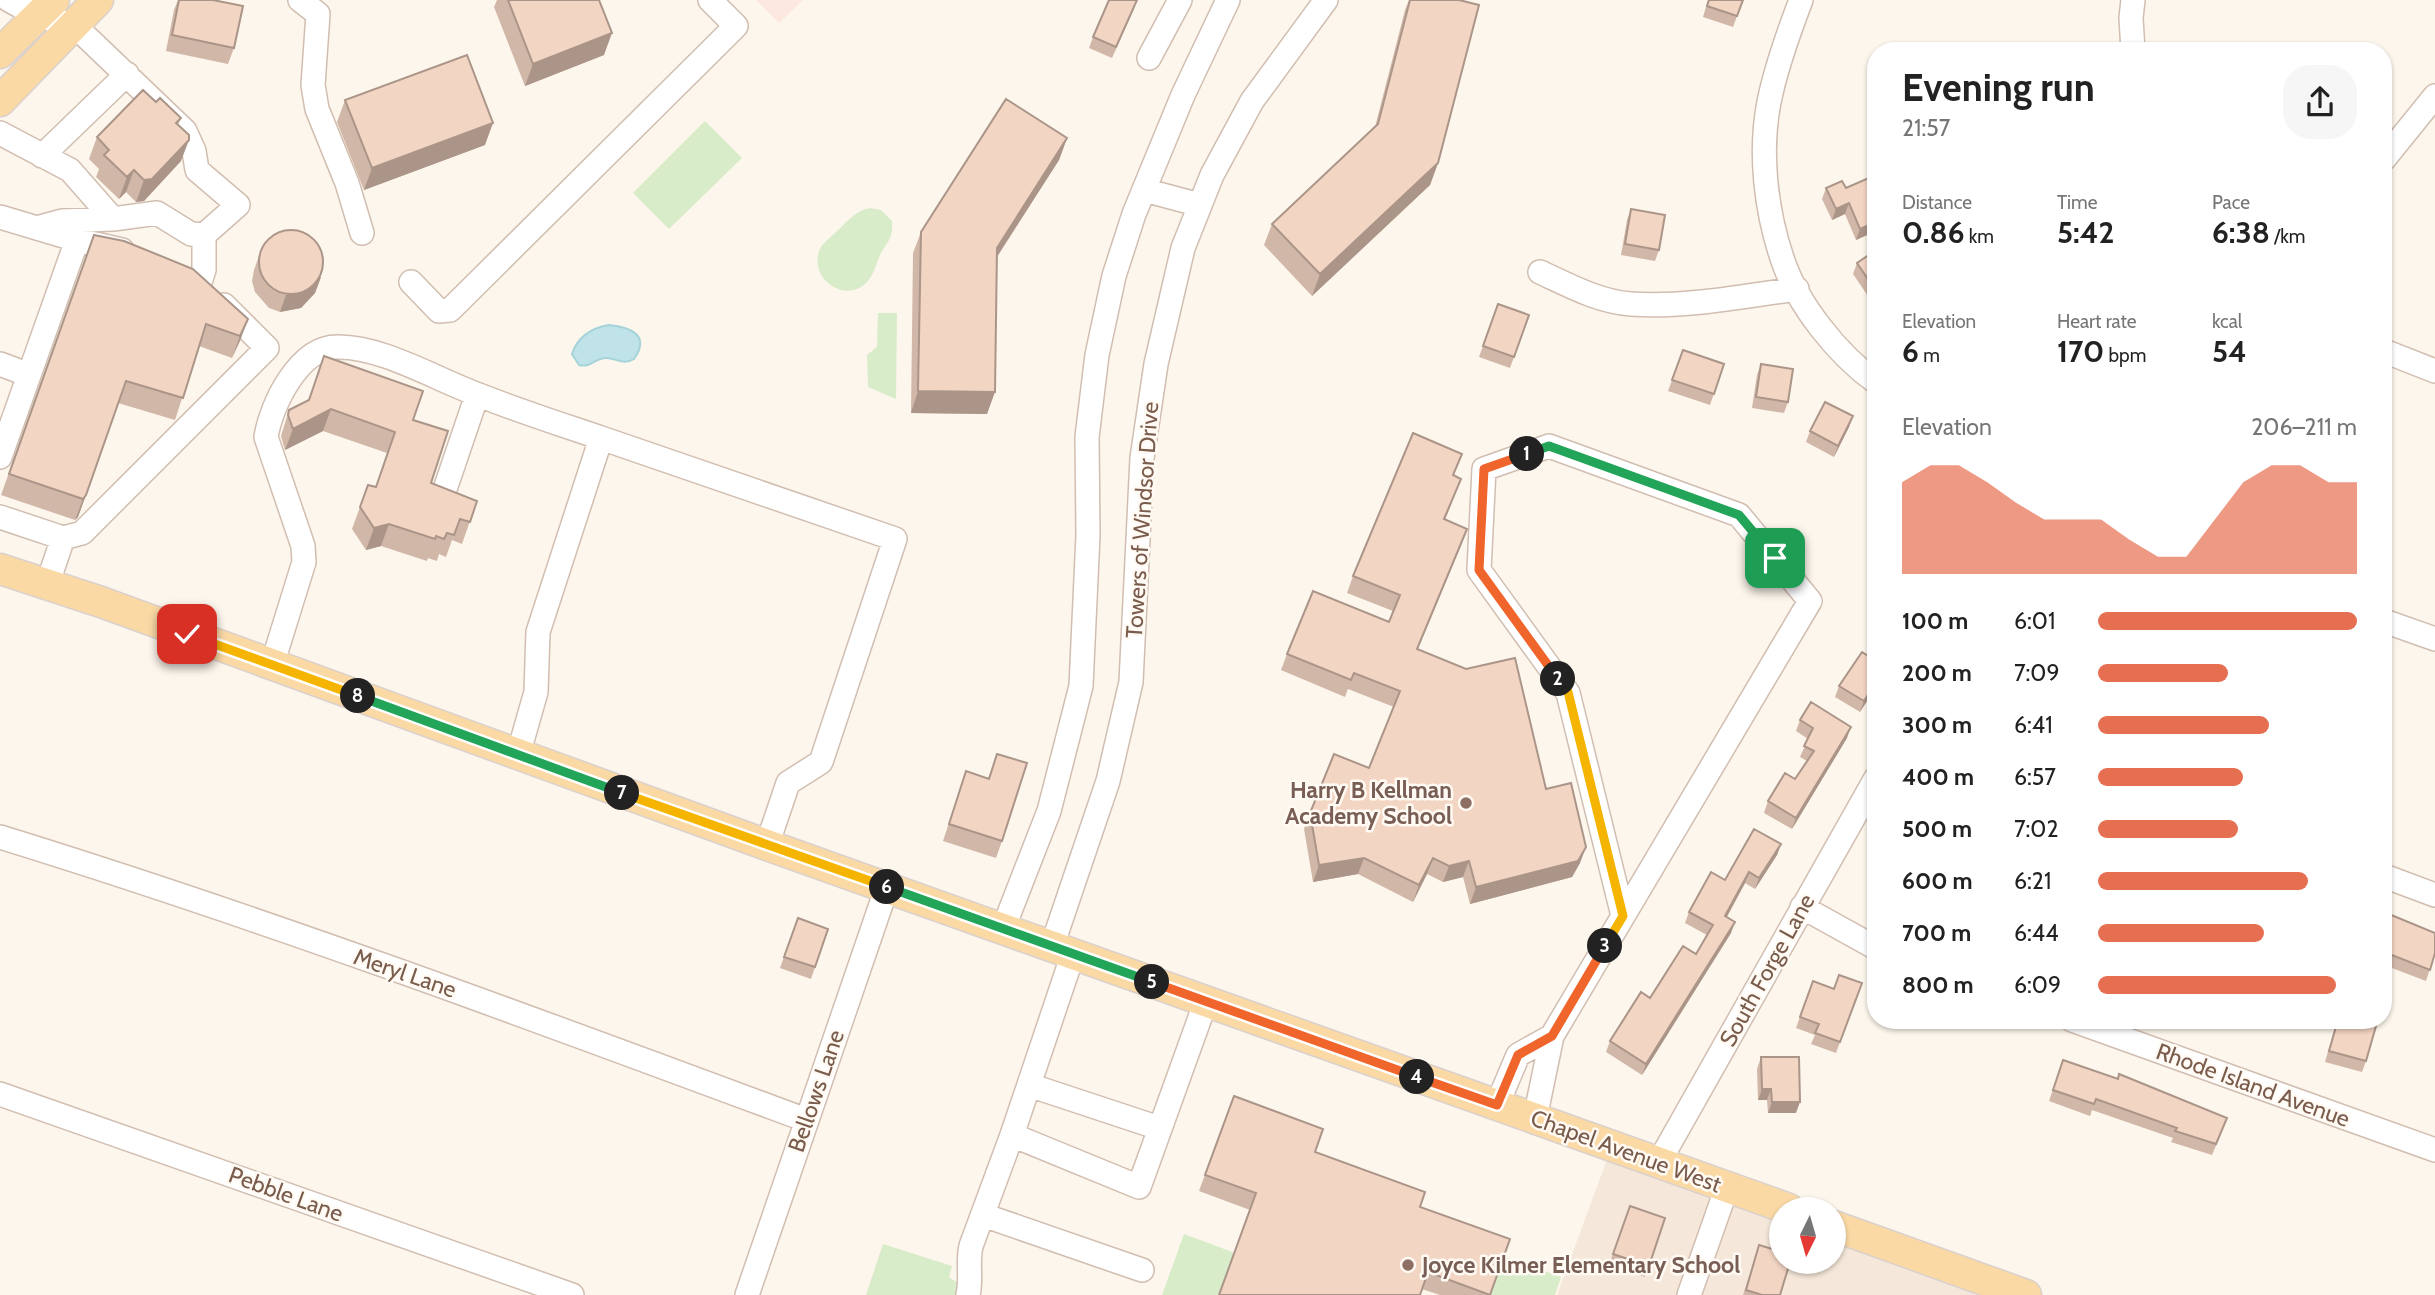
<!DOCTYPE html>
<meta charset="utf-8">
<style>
:root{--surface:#fff;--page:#f6f6f6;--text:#222;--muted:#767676;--accent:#e76f51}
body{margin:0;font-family:Cabin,sans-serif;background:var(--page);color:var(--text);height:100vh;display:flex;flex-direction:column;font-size:26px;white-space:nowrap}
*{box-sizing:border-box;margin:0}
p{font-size:23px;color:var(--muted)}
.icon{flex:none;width:38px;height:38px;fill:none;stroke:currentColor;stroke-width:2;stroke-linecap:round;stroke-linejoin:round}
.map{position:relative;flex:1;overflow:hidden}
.panel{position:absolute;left:1867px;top:42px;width:525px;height:987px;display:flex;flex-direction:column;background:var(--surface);border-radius:28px;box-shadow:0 2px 5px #0004}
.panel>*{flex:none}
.needle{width:46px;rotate:185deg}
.controls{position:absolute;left:1769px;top:1197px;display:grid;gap:14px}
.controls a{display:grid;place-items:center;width:77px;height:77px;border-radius:50%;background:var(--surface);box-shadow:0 2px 5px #0004;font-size:35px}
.pin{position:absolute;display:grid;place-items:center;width:60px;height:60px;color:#fff;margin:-30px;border-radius:14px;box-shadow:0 4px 10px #0006}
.km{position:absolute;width:35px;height:35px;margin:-18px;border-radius:50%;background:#222;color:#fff;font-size:19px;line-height:35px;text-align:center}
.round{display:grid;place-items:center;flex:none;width:74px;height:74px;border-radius:28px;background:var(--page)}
.headline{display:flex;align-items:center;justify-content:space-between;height:119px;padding:0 35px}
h1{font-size:38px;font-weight:800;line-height:52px}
.metrics{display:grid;grid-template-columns:repeat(3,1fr);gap:10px;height:119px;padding:7px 35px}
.metrics div{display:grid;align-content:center}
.metrics b{font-size:30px;font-weight:800}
.metrics small{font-size:19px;font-weight:400}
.metrics p{font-size:19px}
.chart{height:196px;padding:14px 35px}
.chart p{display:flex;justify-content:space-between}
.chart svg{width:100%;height:126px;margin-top:7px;fill:var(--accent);opacity:.7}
ul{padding:0 35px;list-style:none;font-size:23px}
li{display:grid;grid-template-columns:112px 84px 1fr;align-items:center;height:52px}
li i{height:18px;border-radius:9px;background:var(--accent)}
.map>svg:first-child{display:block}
</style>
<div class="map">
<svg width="2435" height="1295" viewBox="0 0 2435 1295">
<rect width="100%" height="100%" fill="#fdf6ec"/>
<!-- residential -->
<path fill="#f5e8da" d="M1612 1146 1782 1209V1262H1834V1225L2030 1295H1557Z"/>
<!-- commercial -->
<path fill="#fde8e0" d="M756 0H803L779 23Z"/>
<!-- green -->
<path fill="#d8ecc9" d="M705 121 742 158 669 229 633 193Z
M870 208 881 210 892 221C893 240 888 240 880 255 876 265 873 277 865 284 842 304 806 275 821 247 824 242 831 237 836 232 847 222 856 210 870 208Z
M878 313H897L896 399 868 387 867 355 877 347Z
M1184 1234 1235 1253 1219 1295H1162Z
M883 1244 952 1266 949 1277 974 1295H866Z
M1504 1256 1561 1277 1555 1295H1490Z"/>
<!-- water -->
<path fill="#bfe3e8" stroke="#a5d3da" stroke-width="2" d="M609 325C630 327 651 335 634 359 623 366 617 358 606 358 595 358 591 368 579 365L572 354C578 336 591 328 609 325Z"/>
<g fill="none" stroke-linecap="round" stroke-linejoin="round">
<defs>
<path id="minor" d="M9 0 38 16 74 25 185 131 194 151 197 170 238 205 204 235
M300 0 318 14 313 85 317 109 347 183 362 233
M1801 0C1788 34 1776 67 1769 102 1759 153 1766 212 1783 261 1798 305 1838 355 1876 382
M2133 51 2131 18 2133 0
M1149 58 1180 0
M0 133 70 170 113 219
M42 156 127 74
M2384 159 2435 96
M1144 190 1200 205
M0 217 77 240 0 457
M40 227 62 221 113 219 157 213 191 234 204 235V270L200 282
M77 240 122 250
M1540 272C1568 285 1599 302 1631 304 1684 308 1744 296 1797 289
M411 282 439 311 450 310 736 26 710 0
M2384 351 2435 371
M0 364 29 375
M442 498 477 395
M0 517 63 538 47 585
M63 538 82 533 267 348 224 305
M2384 621 2435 639
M272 665 304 562 303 546 266 437C271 405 299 347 337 347 382 346 437 380 479 395 519 411 560 424 601 438
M518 755 536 692 538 632 601 438 895 539 821 762 788 783 767 845
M0 837C272 921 539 1021 806 1120
M2384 876 2435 895
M1802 907 1876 948
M1003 929 1049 811 1081 686 1088 535 1087 437 1097 355 1114 276 1134 214 1183 95 1228 0
M1052 946 1108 781 1131 682 1142 458 1156 364 1183 248 1212 175 1252 101 1326 0
M1073 954 1012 1135 1139 1187 1206 1001
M2072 1020 2435 1150
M1029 1085 1159 1128
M0 1094 572 1295
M1497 1105 1518 1055 1552 1036
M1535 1118 1552 1036 1810 601 1739 515 1549 446 1484 469 1479 570 1568 693 1623 916
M1659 1162 1876 778
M983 1215 1142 1270
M747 1295 887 887
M968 1295C972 1278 967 1263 971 1246L1012 1135
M1689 1295 1727 1187"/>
<path id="major" d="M0 53 54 0
M0 101 98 0
M0 569 101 602 767 845 1789 1209
M1834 1226 2026 1295"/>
</defs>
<!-- minor casing -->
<use href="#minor" stroke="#d1beb0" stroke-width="26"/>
<!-- major casing -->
<use href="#major" stroke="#dad1cd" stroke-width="33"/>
<!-- minor -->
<use href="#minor" stroke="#fff" stroke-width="23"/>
<!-- major -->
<use href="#major" stroke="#fbd9a5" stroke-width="30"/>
</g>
<!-- wall -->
<path fill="#d1b7a8" d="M178 0H213L234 48 228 64 166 51 174 10Z
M497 0H599L604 55 525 86 494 7Z
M1409 0H1459L1438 163 1430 185 1312 296 1264 245 1272 224 1375 127 1405 10Z
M1708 0H1743L1733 27 1703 17Z
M1134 9 1112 58 1089 48 1093 37Z
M345 100 485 145 364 190 337 122Z
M156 102 181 118 178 125 181 161 144 201 136 202 126 192 119 199 96 177 99 169 89 159 97 137Z
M1067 138 1059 160 997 257 987 414 911 413 913 253 921 232Z
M1826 188 1876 189V231L1856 240 1845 214 1832 220 1822 199Z
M1631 209 1659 250 1655 261 1621 255 1627 220Z
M94 235 248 319 232 358 199 346 175 420 118 403 78 517 75 520 1 495Z
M1876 250V308L1853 274 1857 263Z
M260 253 321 277 315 293 301 308 280 312 269 308 255 292 252 281 254 270Z
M1498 304 1529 315 1510 368 1479 357Z
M1683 350 1724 364 1710 405 1668 391Z
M1761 364 1788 402 1784 413 1752 408 1757 375Z
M308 400 413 420 431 483 477 501 462 544 452 540 446 557 439 554 437 561 428 558 427 561 381 546 366 550 352 529 368 485 376 487 387 453 323 431 285 450 281 436 289 410Z
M1853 416 1849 427 1834 457 1806 442 1810 431Z
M1453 475 1461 479 1445 520 1461 545 1417 649 1546 789 1580 863 1572 877 1470 904 1463 877 1443 882 1427 874 1413 902 1358 874 1313 882 1304 829 1310 813 1369 768 1394 707 1348 689 1345 697 1281 670 1287 654 1389 622 1393 611 1347 593 1353 576Z
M1876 600V621L1869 616Z
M1876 627V644L1871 641Z
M1839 686 1876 687 1860 712 1835 697Z
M1800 720 1847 738 1792 829 1764 813 1768 801 1795 779 1807 761 1800 757 1808 739 1796 731Z
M997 754 1002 841 996 858 943 841 966 771 988 779Z
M1781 844 1777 855 1755 889 1745 883 1727 917 1731 933 1642 1075 1606 1052 1610 1041 1650 998 1696 954 1707 935 1685 923 1689 912 1725 880Z
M2384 912 2435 953 2426 981 2384 965Z
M798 918 828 929 811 979 780 968Z
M1813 981 1834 989 1862 983 1836 1053 1811 1044 1815 1035 1796 1028Z
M2337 1020 2366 1061 2362 1072 2325 1062Z
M1761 1057 1796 1113H1768L1767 1100H1758L1757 1069Z
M2063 1060 2223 1129 2212 1155 2171 1142 2173 1138 2092 1110 2090 1116 2049 1101Z
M1234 1096 1315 1152 1420 1207 1490 1295H1440L1422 1289 1250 1210 1199 1191Z
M1630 1206 1665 1218 1645 1277 1609 1265Z
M1759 1245 1780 1295H1743Z"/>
<!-- shaded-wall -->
<path fill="#aa9588" d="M612 33 604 55 525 86 533 64Z
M493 123 485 145 364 190 372 168Z
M1067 138 1059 160 989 269 997 248Z
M189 140 181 161 144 201 136 202 144 180Z
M1438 163 1430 185 1312 296 1320 274Z
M134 170 126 192 119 199 127 177Z
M1849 203 1845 214 1832 220 1836 209Z
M1876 222V231L1856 240 1860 229Z
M321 277 315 293 301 308 280 312 286 295Z
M248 319 240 341 232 358 240 336Z
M918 391 995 392 987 414 911 413Z
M331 409 323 431 285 450 293 429Z
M1853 416 1849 427 1834 457 1838 446Z
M86 495 78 517 75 520 83 499Z
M389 524 381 546 366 550 374 528Z
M1467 529 1461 545 1411 665 1417 649Z
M1876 682V687L1860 712 1864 701Z
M1851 727 1847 738 1792 829 1796 818Z
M1781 844 1777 855 1755 889 1759 878Z
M1586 847 1580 863 1572 877 1470 904 1476 887Z
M1364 858 1358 874 1313 882 1319 865Z
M1433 858 1427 874 1413 902 1419 885Z
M1469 861 1463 877 1443 882 1449 866Z
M1749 872 1745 883 1721 927 1725 916Z
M1735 922 1731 933 1642 1075 1646 1064Z
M1762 1089H1771L1767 1100H1758Z
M1772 1102H1800L1796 1113H1768Z"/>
<!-- building -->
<path fill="#f3d5c3" stroke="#aa9588" stroke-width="2" d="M179 0H213L243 6 234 48 172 35Z
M508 0H599L612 33 533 64Z
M1109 0H1137L1116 47 1093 37Z
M1410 0H1459L1479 5 1438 163 1320 274 1272 224 1378 124Z
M1709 0H1743L1737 16 1707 6Z
M467 55 493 123 372 168 345 100Z
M143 90 156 102 160 98 181 118 176 123 189 135V140L152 179 144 180 134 170 127 177 104 155 109 150 97 137Z
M1006 99 1067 138 997 248 995 392 918 391 921 232Z
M1871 177 1876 189V222L1860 229 1849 203 1836 209 1826 188 1842 181 1846 188Z
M1631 209 1665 215 1659 250 1625 244Z
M259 262a32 32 0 1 1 64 0a32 32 0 1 1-64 0Z
M94 235 124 241 193 269 248 319 240 336 206 324 183 398 126 381 86 495 83 499 9 474Z
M1876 250V291L1857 263Z
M1498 304 1529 315 1514 357 1483 346Z
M1683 350 1724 364 1714 394 1672 380Z
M324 356 423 391 413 420 448 431 431 483 477 501 470 522 460 519 454 535 447 533 444 539 436 536 435 539 389 524 374 528 360 507 368 485 376 487 395 432 331 409 293 429 288 415 289 410 309 400Z
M1761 364 1793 369 1788 402 1756 397Z
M1825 402 1853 416 1838 446 1810 431Z
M1413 433 1462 454 1453 475 1461 479 1444 519 1467 529 1417 649 1466 669 1515 658 1546 789 1571 783 1586 847 1578 861 1476 887 1469 861 1449 866 1433 858 1419 885 1364 858 1319 865 1310 813 1334 754 1369 768 1400 691 1354 673 1351 680 1287 654 1313 591 1389 622 1400 595 1353 576Z
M1862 652 1876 661V682L1864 701 1839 686Z
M1811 702 1851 727 1796 818 1768 801 1785 773 1795 779 1814 751 1804 746 1813 728 1800 720Z
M997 754 1027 763 1002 841 949 824 966 771 989 779Z
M1754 829 1781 844 1759 878 1749 872 1725 916 1735 922 1646 1064 1610 1041 1641 992 1650 998 1683 946 1696 954 1713 925 1689 912 1711 872 1725 880Z
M2384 912 2435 933V953L2430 970 2384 952 2388 941 2384 939Z
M798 918 828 929 815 967 784 957Z
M1839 975 1862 983 1840 1042 1815 1033 1819 1024 1800 1017 1813 981 1834 989Z
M2338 1020H2355L2376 1026 2366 1061 2329 1051Z
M1761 1057H1799L1800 1102H1772L1771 1089H1762Z
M2063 1060 2118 1079 2119 1074 2227 1118 2216 1144 2175 1131 2177 1128 2096 1099 2094 1104 2053 1090Z
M1234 1096 1323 1129 1315 1152 1425 1192 1420 1207 1510 1239 1490 1295 1428 1272 1420 1295H1219L1256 1193 1205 1175Z
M1630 1206 1665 1218 1649 1266 1613 1254Z
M1759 1245 1782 1252V1262H1790L1780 1295H1762L1746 1290Z"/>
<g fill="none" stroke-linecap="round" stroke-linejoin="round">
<defs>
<path id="split-1" d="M1527 454 1549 446 1739 515 1775 558"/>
<path id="split-2" d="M1527 454 1484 469 1479 570 1558 679"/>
<path id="split-3" d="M1558 679 1568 692 1623 916 1605 946"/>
<path id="split-4" d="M1417 1077 1497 1105 1518 1055 1552 1036 1605 946"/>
<path id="split-5" d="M1152 982 1417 1077"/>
<path id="split-6" d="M887 887 1152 982"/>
<path id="split-7" d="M622 793 887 887"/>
<path id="split-8" d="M358 696 622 793"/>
<path id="split-9" d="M187 634 358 696"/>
</defs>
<!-- split-1 casing -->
<use href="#split-1" stroke="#fff" stroke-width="14"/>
<!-- split-2 casing -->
<use href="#split-2" stroke="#fff" stroke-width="14"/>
<!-- split-3 casing -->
<use href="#split-3" stroke="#fff" stroke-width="14"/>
<!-- split-4 casing -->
<use href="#split-4" stroke="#fff" stroke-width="14"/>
<!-- split-5 casing -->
<use href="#split-5" stroke="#fff" stroke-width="14"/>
<!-- split-6 casing -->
<use href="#split-6" stroke="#fff" stroke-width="14"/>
<!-- split-7 casing -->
<use href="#split-7" stroke="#fff" stroke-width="14"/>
<!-- split-8 casing -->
<use href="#split-8" stroke="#fff" stroke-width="14"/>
<!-- split-9 casing -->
<use href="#split-9" stroke="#fff" stroke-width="14"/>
<!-- split-1 -->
<use href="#split-1" stroke="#22a559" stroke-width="9"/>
<!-- split-2 -->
<use href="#split-2" stroke="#f0652b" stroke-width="9"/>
<!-- split-3 -->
<use href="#split-3" stroke="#f5b400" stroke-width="9"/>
<!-- split-4 -->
<use href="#split-4" stroke="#f0652b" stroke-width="9"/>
<!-- split-5 -->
<use href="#split-5" stroke="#f0652b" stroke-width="9"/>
<!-- split-6 -->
<use href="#split-6" stroke="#22a559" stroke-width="9"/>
<!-- split-7 -->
<use href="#split-7" stroke="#f5b400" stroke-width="9"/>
<!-- split-8 -->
<use href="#split-8" stroke="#22a559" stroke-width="9"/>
<!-- split-9 -->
<use href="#split-9" stroke="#f5b400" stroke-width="9"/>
</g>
<!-- markers -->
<g fill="#8d6e63" stroke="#fffaf3" stroke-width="2.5">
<circle cx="1466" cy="803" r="7"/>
<circle cx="1408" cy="1265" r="7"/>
</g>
<g text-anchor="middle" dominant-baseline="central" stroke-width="5" stroke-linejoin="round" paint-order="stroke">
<!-- street labels -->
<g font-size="23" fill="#7a5c4d" stroke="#fffaf3">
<text transform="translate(1142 520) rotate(-86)">Towers of Windsor Drive</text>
<text transform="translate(1767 970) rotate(-61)">South Forge Lane</text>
<text transform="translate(405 973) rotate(19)">Meryl Lane</text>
<text transform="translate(2253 1085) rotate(20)">Rhode Island Avenue</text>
<text transform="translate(816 1091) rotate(-71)">Bellows Lane</text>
<text transform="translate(1626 1151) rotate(20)">Chapel Avenue West</text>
<text transform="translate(286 1194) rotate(20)">Pebble Lane</text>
</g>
<!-- education labels -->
<g font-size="23" font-weight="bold" fill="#785e54" stroke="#fffaf3" text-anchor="end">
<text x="1452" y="790">Harry B Kellman<tspan x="1452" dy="26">Academy School</tspan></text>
<text x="1422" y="1265" text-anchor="start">Joyce Kilmer Elementary School</text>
</g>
</g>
</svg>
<div class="controls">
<a><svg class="needle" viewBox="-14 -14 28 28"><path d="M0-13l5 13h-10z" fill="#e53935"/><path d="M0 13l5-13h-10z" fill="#767676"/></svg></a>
</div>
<div class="pin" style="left:1775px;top:558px;background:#1e9e55"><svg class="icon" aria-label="arrive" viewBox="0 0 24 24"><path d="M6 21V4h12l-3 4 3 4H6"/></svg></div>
<div class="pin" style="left:187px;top:634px;background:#d93025"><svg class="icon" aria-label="check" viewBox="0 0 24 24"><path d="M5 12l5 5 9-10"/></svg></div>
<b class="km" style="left:1527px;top:454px">1</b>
<b class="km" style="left:1558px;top:679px">2</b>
<b class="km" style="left:1605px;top:946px">3</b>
<b class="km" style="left:1417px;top:1077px">4</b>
<b class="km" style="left:1152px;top:982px">5</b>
<b class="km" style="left:887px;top:887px">6</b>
<b class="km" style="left:622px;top:793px">7</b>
<b class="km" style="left:358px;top:696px">8</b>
<section class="panel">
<div class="headline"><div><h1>Evening run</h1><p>21:57</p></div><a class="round"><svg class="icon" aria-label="share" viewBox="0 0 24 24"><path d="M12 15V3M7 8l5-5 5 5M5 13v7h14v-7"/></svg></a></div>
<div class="metrics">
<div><p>Distance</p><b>0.86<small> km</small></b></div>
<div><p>Time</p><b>5:42</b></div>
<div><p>Pace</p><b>6:38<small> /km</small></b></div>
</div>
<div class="metrics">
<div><p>Elevation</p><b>6<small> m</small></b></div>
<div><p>Heart rate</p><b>170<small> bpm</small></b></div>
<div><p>kcal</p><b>54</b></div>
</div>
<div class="chart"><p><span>Elevation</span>206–211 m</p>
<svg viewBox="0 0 160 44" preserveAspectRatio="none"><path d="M0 44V12L10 6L20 6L30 12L40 19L50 25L60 25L70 25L80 32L90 38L100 38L110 25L120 12L130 6L140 6L150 12L160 12V44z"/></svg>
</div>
<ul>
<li><b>100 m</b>6:01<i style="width:100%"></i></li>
<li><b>200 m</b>7:09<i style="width:50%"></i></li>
<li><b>300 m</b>6:41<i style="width:66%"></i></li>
<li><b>400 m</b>6:57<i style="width:56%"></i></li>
<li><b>500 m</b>7:02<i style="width:54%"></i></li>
<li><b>600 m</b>6:21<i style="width:81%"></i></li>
<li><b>700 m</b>6:44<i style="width:64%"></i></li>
<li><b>800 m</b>6:09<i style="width:92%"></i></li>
</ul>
</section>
</div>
